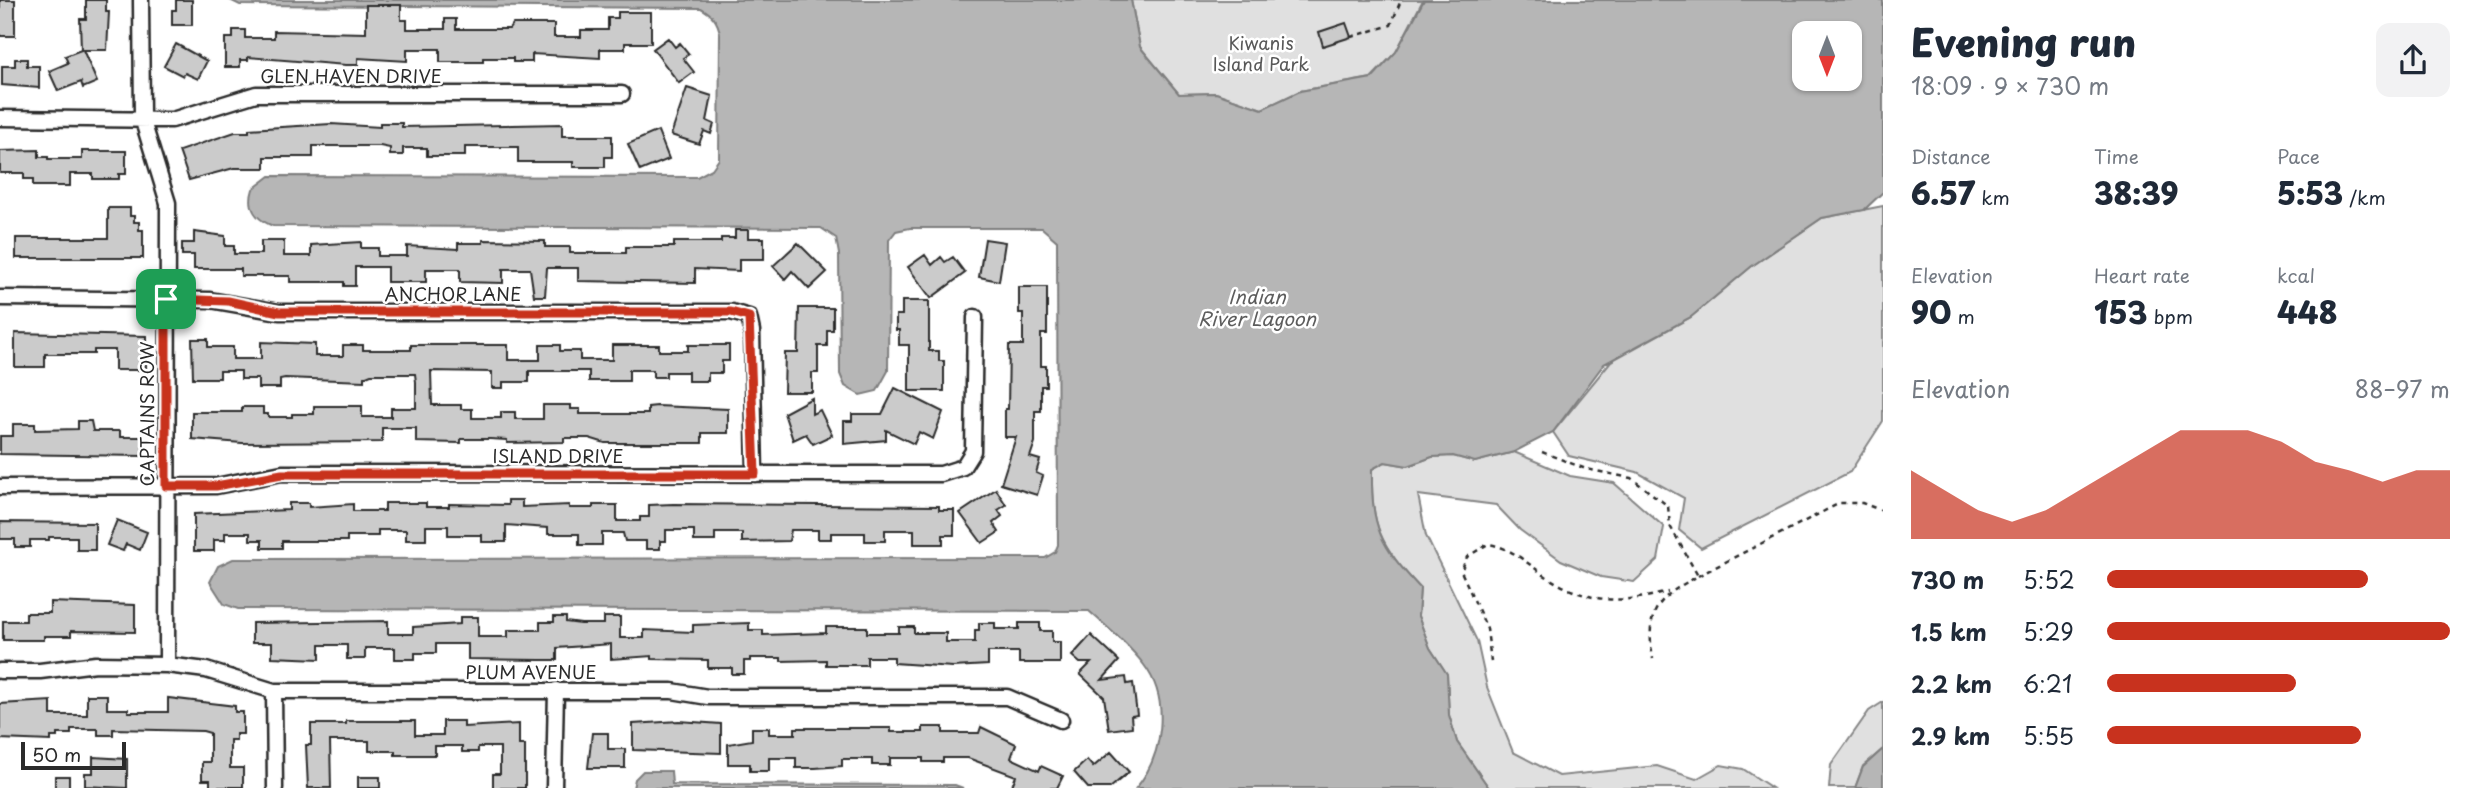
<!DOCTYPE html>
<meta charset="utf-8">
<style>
:root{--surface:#fff;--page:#f2f2f3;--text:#1f2937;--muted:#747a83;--accent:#c8321e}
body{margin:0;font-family:"Playpen Sans",sans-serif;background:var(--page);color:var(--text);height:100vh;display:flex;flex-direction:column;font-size:26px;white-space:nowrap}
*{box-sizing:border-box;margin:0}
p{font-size:23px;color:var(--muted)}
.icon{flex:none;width:38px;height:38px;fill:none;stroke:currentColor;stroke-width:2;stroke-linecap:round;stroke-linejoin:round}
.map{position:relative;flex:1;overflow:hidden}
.side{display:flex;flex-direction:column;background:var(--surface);width:595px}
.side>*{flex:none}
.needle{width:46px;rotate:180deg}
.fabs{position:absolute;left:1792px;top:21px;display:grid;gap:14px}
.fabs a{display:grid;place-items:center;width:70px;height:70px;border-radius:14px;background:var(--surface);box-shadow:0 2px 5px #0004;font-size:35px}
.scale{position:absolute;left:21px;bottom:18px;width:105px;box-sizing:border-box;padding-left:7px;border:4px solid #2b2b2b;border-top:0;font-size:19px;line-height:24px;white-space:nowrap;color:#2b2b2b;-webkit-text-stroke:5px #fff;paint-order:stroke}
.pin{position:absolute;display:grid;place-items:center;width:60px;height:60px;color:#fff;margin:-30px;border-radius:14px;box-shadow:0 4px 10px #0006}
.round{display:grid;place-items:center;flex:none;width:74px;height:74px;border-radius:14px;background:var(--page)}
.overview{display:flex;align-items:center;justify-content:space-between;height:119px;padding:0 28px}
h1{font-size:38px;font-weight:800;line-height:52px}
.metrics{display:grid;grid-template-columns:repeat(3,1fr);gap:10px;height:119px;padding:7px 28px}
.metrics div{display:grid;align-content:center}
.metrics b{font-size:30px;font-weight:800}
.metrics small{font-size:19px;font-weight:400}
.metrics p{font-size:19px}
.chart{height:196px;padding:14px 28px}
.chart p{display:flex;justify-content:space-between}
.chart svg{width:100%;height:126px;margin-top:7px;fill:var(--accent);opacity:.7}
ul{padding:0 28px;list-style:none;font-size:23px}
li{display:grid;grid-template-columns:112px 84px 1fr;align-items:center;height:52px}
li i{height:18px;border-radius:9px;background:var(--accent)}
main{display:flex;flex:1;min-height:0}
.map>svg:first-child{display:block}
</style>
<main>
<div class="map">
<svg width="1883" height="788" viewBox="0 0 1883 788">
<rect width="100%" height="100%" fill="#fff"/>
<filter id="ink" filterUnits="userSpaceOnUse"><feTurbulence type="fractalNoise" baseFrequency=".0143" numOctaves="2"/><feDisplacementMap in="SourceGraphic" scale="14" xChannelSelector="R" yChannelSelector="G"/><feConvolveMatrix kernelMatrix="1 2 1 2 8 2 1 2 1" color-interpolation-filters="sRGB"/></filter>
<g filter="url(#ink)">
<!-- green -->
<path fill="#e0e0e0" stroke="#868686" stroke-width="2" d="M1131 0H1423L1396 52 1371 78 1300 91 1262 109 1216 93 1179 94 1140 47Z
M1883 206V421L1850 472 1701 548 1679 530 1684 498 1637 472 1569 456 1553 432 1611 361 1691 317 1752 266 1822 218Z
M1514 452 1570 476 1614 483 1664 527 1658 560 1634 582 1601 577 1561 560 1520 530 1496 505 1418 495 1426 536 1477 641 1487 687 1513 752 1559 776 1657 766 1696 779 1721 765 1743 769 1772 788H1489L1457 742 1449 715 1447 674 1430 648 1418 616 1420 588C1380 545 1371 528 1372 469L1385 462 1408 466 1432 457 1453 456 1475 462Z
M1883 702V749L1863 766 1855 788H1829L1831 765 1869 711Z"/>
<!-- water -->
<path fill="#b6b6b6" stroke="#7e7e7e" stroke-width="2" fill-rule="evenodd" d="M230 0H1131L1140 47 1179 94 1216 93 1262 109 1300 91 1372 78 1396 52 1424 0H1883V192L1864 210 1822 218 1752 266 1691 317 1604 364 1553 432 1514 452 1475 462 1453 456 1432 457 1408 466 1385 462 1372 469C1371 528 1380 545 1420 588L1418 616 1430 648 1447 674 1449 715 1457 742 1489 788H1136C1163 756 1171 700 1144 665 1129 645 1108 628 1089 611L238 609 224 604 210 582 218 566 233 559 1045 558 1055 552 1058 545 1057 241 1042 228H910L896 231 889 240 888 371 877 391 860 395 845 386 840 374 839 254 836 238 821 228 273 226C255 219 247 208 253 189L270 176 697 177 712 169 719 159 720 34C718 21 712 14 701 8L240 5ZM1804 33H1850V79H1804Z
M1883 749V788H1855L1863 767Z
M643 771H671L672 784 955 785 963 788H633L635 779Z"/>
<!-- building -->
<path fill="#cbcbcb" stroke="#2b2b2b" stroke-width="2" d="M0 0H15V36H0Z
M86 0H106V12H109L107 50H83L97 82 83 88 81 82 58 91 49 71 68 63 65 56 81 50 80 19H86Z
M176 0H192V25H172V10H176Z
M366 5H401V20H407V29H445V19H456V29H509L513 24H554V37H581V30H608V18H618V12H651V43H625V49H600V58L532 54V62H513V58H483V62H440V49H407V61L358 58V65H346L248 57V60H240V67H225V38H233V30H245V38H274V31L366 33Z
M1346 23 1351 37 1323 46 1319 32Z
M668 38 675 47 680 43 689 54 683 58 694 72 679 83 653 49Z
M176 44 207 61 198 79 185 73 183 76 164 66Z
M15 59H27V66H39V88L2 85V66H15Z
M687 88 712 96 707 121 714 124 711 134 704 131 699 144 671 135Z
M380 123H402V127L562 124V136H612V157H605V167H573V162H518V147H465V156H427V148H403V155H390V148L380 146H313V157H265V168H234L189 180 179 151 235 132H249V129L331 124 380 127Z
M658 131 669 159 640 171 628 144Z
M39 150V157H48V159H82V151H126V174H119V179H93V174H70V186H33V179H24V173H0V151Z
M108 208H130V216H134V222H139V230H143V258H16V238H108Z
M735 230H748V238H764V259H739V271L695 269V283L578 281V268H547L545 296H534L530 269H503V283L460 282V269H426V282H387V267H355V286H344V282H290V276H241V269H194V255H182V243H194V232L225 236V246H234V254H261V241H284V256H311V245L361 242V248H378V256H407V246L458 249V243H483V240L545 241V247H570V253H626V247H674V242H721V238H735Z
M985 239 1005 242 999 281 979 277Z
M798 243 827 272 809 289 792 271 785 279 773 266Z
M925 255 932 265 941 257 945 262 953 257 965 273 931 298 908 267Z
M1019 287H1047V334H1041V366H1046V386H1041V411H1035V442L1030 457 1040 460 1036 473 1043 476 1037 495 1001 484 1016 437H1005V409H1008L1009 345H1023V313H1019Z
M902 301H929V351H939V361H944V391H909V345H899V330H896V315H902Z
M799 308H833V330H827V346H818V373H812V392H784L785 353H798Z
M15 333 146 336V370H115V350H94V354H45V367H15Z
M192 339H208V347H233V359H261V342L315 344V356H343V345H363V350H411V345H508V360H540V345H560V351H580V360H612V345H659V351H688V345H729V361H722V373H708V381H688V372H666V377H653V370H629V381H589V371H529V382H503V388H492V372L431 371 432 405H461V409H472V418H501V412H515V419H543V405H571V409H580V414H648V407L657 406 728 409V433H702V443H605L589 438H564V442L507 443V440L490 439H461V443L416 442V428H382V442L242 443 192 439V412H242V407H263V414H268V417H292V414H314V406H362V417H391V408H416V382L415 374H371L364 377V381L285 378 280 379V388H258V379H241V371H220V378H193Z
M895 388 943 412 933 439 919 432 914 444 886 430V440L844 444V421H852V414H882Z
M812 398V414L820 410 832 435 813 444 806 434 793 440 784 413Z
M78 421H91L93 431H120V437H144V456L0 454V436H13V424H35V430L78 429Z
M996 489 1006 505 998 510 1002 516 993 523 999 532 982 543 960 513Z
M508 500H522V507L569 505V508H593V505H617V521H640V517H649V505L673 504 939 506V510H954V535H943V544H914V530H885V541H865V533H831V539H818V530H791L789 541 742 542V533H715V541H694V530H666V541H660V549H646V541H625L623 533H602V545H579V534H548V528L506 525V542H482V535H448V526H426V540H406V530H378V536H347V541H282V548H262V540H250V533H225V540H214V551H194V514L289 510V503H309V507L353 504V511H385V503H426V507H449V504L508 505Z
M117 520 147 532 140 550 126 544 123 551 107 545Z
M0 522 95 523V550H77V537H49V540H30V547H15V539H0Z
M50 602 135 605V632L71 631V636H44V640H3V621H26V613H50Z
M460 617H478V637H508V630H540V622H554V617H566V622L581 624H604V617H620V638H644V630L693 632V625L749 623V630H763V635L826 633V627H867V633H899V627H914V633H946V642H975V630H979V623H995V629H1019V623H1040V631H1052V642H1060V663H1019V652H988V665L953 667 894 663V657H867V665H826V660L781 661V658H750V661H744V674H732V668H708V660L652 659V656L611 659V644L557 648V660H540L468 659V644H436V653H415V659H395V648H365V659H347V645H320V659L272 657V643H252V623L388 621V634H413V627L460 624Z
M1091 635 1119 661 1102 680 1126 677 1127 684 1133 683 1137 715 1131 716 1132 727 1109 730 1104 697 1080 674 1091 663H1080L1072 656Z
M87 695H107V709H128V712H168V698L235 706V712H243V734H236V740H230V768H243V787H210V780H202V762H210V733L203 731 113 729V735H98V729H71V734H57V737H51V741L0 739V704L51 701V715H87Z
M346 721H415V735H443V721H464V727L519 724V745H525V788H493V774H500V747H478V752H462V746H435V755H395V751H369V741H330L331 788H308L306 745H311V724H346Z
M679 721 721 724V753L633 750V724Z
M923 727H943V733H979L981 727 1016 744 1011 758 1039 771 1041 766 1063 776 1057 788H1011L1016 776 968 758H943V762H923V758H890V765H872V759H842V766L815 768H796V758H769V771H750V764H728V744L752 740V728H769V734H795V728H891V732H923Z
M592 733H608V749H625V768H588Z
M1111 752 1129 772 1110 788H1088L1074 772 1087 760 1093 767Z
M93 757 127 759V788L85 786V773H93Z
M55 776H69V788H55Z
M358 777H380V788H358Z"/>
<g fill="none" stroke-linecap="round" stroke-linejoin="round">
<defs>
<path id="street" d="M141 0 142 118 168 203 167 665
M0 118 172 120 256 94H622
M0 298 210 300 279 312H731L749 317 752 331 755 474
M0 487 216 486 282 473 941 474 963 467 973 451 975 317
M0 671H40L96 664 167 665 206 670 274 691H672L708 697H1007L1061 720
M274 691 275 788
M554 788 556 690"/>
</defs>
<!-- street casing -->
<use href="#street" stroke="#2b2b2b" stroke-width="19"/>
<!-- path -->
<path stroke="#2b2b2b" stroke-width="2.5" stroke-dasharray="5 5" stroke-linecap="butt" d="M1351 37 1391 25 1401 0
M1542 452 1586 469 1631 478 1668 506 1670 526 1698 576C1657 598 1645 611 1653 659
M1698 576 1840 503H1862L1883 511
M1491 662 1487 629 1461 571 1467 557 1488 544C1509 547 1522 559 1540 572 1583 603 1618 605 1668 592"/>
<!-- street -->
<use href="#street" stroke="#fff" stroke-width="14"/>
</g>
</g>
<g fill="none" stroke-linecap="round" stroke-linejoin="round" filter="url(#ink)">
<defs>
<path id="route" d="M166 299 228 301 279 312H731L749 317 755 474H282L216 486H166Z"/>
</defs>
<!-- route casing -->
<use href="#route" stroke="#fff" stroke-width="14"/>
<!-- route -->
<use href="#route" stroke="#c8321e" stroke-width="9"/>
</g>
<g text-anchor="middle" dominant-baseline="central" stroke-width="5" stroke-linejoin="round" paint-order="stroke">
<!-- park labels -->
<g font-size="18" fill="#585858" stroke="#fff">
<text x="1261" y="42">Kiwanis<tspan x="1261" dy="21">Island Park</tspan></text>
</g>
<!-- street labels -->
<g font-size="18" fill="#2b2b2b" stroke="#fff">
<text x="351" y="75">GLEN HAVEN DRIVE</text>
<text x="453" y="293">ANCHOR LANE</text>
<text transform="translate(146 414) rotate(-90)">CAPTAINS ROW</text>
<text x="558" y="455">ISLAND DRIVE</text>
<text x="531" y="671">PLUM AVENUE</text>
</g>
<!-- water labels -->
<g font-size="19" font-style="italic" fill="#5c5c5c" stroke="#fff">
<text x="1257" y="296">Indian<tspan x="1257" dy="22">River Lagoon</tspan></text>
</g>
</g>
</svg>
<div class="fabs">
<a><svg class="needle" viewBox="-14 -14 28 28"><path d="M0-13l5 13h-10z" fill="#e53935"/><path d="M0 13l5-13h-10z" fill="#747a83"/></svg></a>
</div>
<div class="scale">50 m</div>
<div class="pin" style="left:166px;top:299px;background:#1e9e55"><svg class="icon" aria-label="arrive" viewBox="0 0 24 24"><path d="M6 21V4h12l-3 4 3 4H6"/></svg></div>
</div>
<section class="side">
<div class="overview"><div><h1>Evening run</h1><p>18:09 · 9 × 730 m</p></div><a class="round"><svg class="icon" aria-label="share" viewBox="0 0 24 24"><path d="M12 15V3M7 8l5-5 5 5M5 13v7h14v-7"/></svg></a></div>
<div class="metrics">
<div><p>Distance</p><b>6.57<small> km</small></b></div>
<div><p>Time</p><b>38:39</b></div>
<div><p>Pace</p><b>5:53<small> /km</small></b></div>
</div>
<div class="metrics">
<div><p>Elevation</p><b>90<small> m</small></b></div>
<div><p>Heart rate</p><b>153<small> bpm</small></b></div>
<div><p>kcal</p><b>448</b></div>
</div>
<div class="chart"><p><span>Elevation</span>88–97 m</p>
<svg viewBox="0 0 160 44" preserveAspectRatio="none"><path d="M0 44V20L10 27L20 34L30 38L40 34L50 27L60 20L70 13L80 6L90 6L100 6L110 10L120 17L130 20L140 24L150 20L160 20V44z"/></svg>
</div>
<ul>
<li><b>730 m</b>5:52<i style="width:76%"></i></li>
<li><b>1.5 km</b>5:29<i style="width:100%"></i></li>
<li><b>2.2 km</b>6:21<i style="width:55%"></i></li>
<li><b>2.9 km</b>5:55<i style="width:74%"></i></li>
</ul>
</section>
</main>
